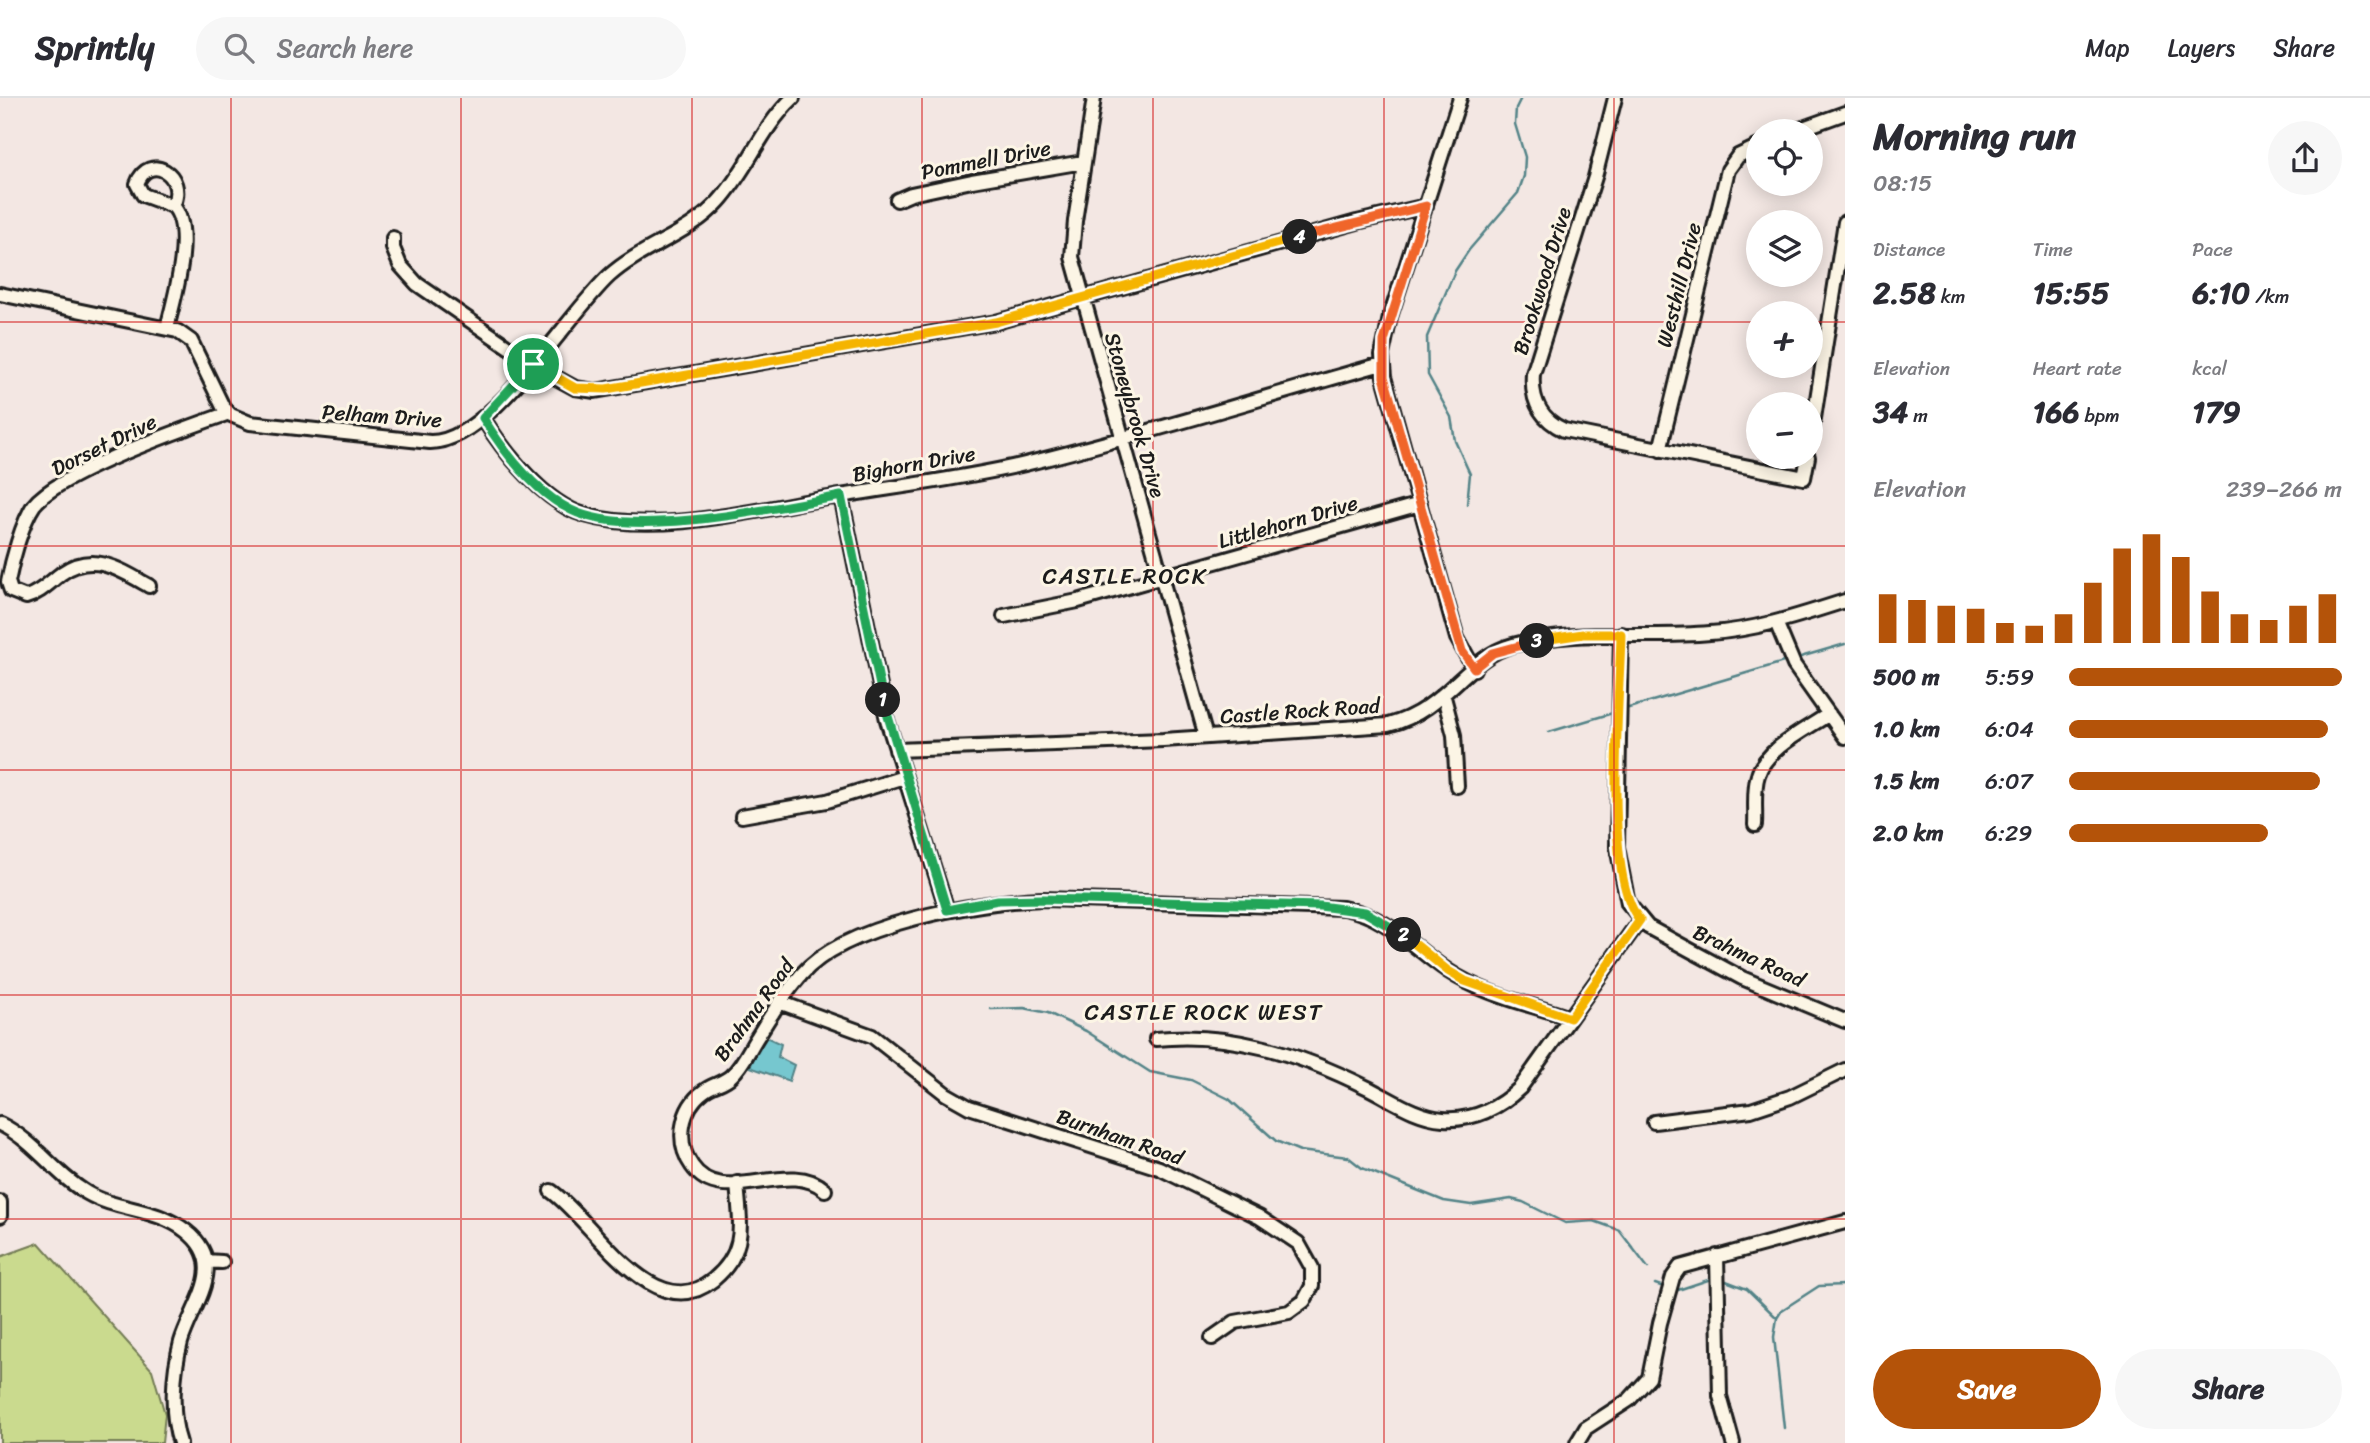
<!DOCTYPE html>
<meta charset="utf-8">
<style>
:root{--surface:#fff;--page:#f7f7f7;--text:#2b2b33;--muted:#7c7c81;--line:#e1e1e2;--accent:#b45309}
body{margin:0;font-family:Sriracha,sans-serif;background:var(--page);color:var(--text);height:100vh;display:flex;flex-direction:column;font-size:26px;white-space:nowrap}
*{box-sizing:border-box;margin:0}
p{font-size:23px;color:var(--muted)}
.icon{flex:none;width:38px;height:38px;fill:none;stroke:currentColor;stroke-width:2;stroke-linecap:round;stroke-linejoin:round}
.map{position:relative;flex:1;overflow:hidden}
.panel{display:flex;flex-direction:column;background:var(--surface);width:525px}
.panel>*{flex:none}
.buttons{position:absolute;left:1746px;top:21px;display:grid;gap:14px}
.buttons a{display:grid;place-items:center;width:77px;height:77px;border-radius:50%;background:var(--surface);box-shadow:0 4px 18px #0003;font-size:35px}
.pin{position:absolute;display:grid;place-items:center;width:60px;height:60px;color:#fff;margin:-30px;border:4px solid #fff;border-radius:50%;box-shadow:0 2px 7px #0007}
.km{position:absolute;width:35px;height:35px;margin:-18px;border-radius:50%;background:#222;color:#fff;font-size:19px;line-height:35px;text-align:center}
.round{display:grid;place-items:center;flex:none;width:74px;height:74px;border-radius:37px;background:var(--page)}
.overview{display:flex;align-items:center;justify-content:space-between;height:119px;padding:0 28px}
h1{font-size:38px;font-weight:800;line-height:52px}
.figures{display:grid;grid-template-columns:repeat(3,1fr);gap:10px;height:119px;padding:7px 28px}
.figures div{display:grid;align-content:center}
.figures b{font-size:30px;font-weight:800}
.figures small{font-size:19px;font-weight:400}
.figures p{font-size:19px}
.chart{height:196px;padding:14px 28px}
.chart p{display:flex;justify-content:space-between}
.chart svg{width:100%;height:126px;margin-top:7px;stroke:var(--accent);stroke-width:6}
.cta{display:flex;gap:14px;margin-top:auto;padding:14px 28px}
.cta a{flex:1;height:80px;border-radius:42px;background:var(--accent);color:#fff;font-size:28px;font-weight:800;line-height:80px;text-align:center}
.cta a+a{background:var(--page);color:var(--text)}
ul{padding:0 28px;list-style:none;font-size:23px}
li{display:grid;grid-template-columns:112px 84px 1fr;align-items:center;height:52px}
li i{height:18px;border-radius:9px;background:var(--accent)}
header{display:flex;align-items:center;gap:42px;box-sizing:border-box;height:98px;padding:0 35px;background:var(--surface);border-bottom:2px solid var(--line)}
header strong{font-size:33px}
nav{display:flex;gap:38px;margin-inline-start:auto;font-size:24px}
.search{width:490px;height:63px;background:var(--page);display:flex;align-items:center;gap:18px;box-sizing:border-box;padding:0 24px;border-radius:38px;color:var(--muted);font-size:26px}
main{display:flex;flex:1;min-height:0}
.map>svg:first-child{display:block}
</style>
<header>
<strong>Sprintly</strong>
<div class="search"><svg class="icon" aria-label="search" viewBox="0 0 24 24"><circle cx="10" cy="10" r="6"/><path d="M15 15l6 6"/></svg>Search here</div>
<nav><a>Map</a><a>Layers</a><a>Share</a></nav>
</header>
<main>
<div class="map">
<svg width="1845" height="1345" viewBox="0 0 1845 1345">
<rect width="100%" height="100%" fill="#f3e7e3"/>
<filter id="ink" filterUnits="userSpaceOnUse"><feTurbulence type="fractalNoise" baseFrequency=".0143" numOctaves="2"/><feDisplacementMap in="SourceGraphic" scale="14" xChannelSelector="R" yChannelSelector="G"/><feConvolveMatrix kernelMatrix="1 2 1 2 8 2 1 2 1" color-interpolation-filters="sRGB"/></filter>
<g filter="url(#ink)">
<!-- green -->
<path fill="#cada8e" stroke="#737b55" stroke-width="2" d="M39 1145 152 1272 165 1316 162 1345H0V1159Z"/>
<!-- water -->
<path fill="#76c7cf" stroke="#528387" stroke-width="2" d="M764 938 781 946 778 959 794 967 789 983 750 969Z"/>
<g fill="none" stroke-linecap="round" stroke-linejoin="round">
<!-- stream -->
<path stroke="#528387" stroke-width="2.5" d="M1467 406 1470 376 1455 343 1451 319 1428 277 1427 239 1455 173 1469 152 1518 95 1524 78 1525 59 1515 26 1516 10 1521 0
M1797 560 1845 546
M1622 612 1787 563
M1549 634 1616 614
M991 911 1024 910 1048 915 1086 933 1150 974 1191 982 1229 1001 1276 1043 1300 1053 1348 1059 1362 1070 1444 1103 1471 1107 1511 1101 1523 1104 1565 1125 1594 1123 1619 1132 1648 1170
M1726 1183 1747 1191 1777 1220
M1655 1186 1664 1189
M1675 1193 1711 1181
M1784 1330 1774 1239 1777 1220 1782 1212 1819 1188 1845 1187"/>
<defs>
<path id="minor" d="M1094 0 1075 123 1072 159 1206 639
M1460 0 1390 219 1382 257 1384 279 1457 540 1474 571
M1615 0 1595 79 1533 276C1531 302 1540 321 1564 332L1804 380 1808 359
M1795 33 1845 15
M897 102 911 96 972 83 1083 64
M393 140V150L400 167 417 186 542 272 575 290 595 293 996 224 1357 124 1426 108
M0 196 177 233 191 243 223 309 231 317 250 325 430 344C490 345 566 218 609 178 642 148 689 137 719 103 748 71 761 30 793 0
M167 230C174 202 195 131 173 108 188 76 148 54 137 86L143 97 173 108
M483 320C504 354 545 406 585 417 652 437 748 414 816 402 885 390 957 382 1025 366 1145 337 1263 299 1382 266
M1811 339 1845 124
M1660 352 1728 72 1738 58 1759 48
M841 398 887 622 947 812
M149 488C121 472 93 453 62 475 50 484 40 495 26 499L11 493 8 484C12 463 22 424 34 407 60 374 186 330 229 315
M1004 518 1078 503 1420 406
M1776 524 1794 567 1845 639
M1621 536 1617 749 1628 805 1648 829 1690 852 1742 880 1845 923
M1444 599 1454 637 1457 688
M896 652 1163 642 1388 627C1447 612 1465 560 1513 547 1578 530 1644 541 1710 535 1757 532 1801 517 1845 503
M742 718 827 703 904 679
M1755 727C1756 711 1753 692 1758 677 1766 650 1807 631 1829 616
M779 904 872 938 946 996 969 1009 1159 1070 1259 1119 1298 1145 1312 1170V1188L1304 1203 1289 1214 1235 1224 1212 1240
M1156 941C1229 933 1300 956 1366 989 1391 1001 1415 1019 1443 1021 1473 1023 1499 1010 1520 990L1640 822
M1654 1024 1751 1012 1790 999 1845 972
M0 1026C35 1043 54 1076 87 1095 118 1113 157 1110 186 1133 230 1167 192 1206 181 1244 173 1274 170 1316 180 1345
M825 1092C788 1059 722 1112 692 1068 675 1044 681 1010 704 993 713 986 725 985 732 977 743 967 750 950 758 938 771 916 785 896 801 877 844 826 978 803 1043 801L1343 810C1388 818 1412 849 1448 873 1484 897 1530 906 1570 920
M551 1093C592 1121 653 1231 713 1182 748 1153 740 1126 737 1085
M0 1104V1118
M1717 1158 1720 1298 1733 1345
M206 1163 222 1164
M1577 1345 1586 1330 1629 1302 1649 1280 1660 1225 1673 1179 1680 1169 1845 1124"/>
</defs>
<!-- minor casing -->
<use href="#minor" stroke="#1c1c1c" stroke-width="18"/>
<!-- minor -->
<use href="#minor" stroke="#fcf5e5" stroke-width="12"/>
</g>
</g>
<g fill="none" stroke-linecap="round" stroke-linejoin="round" filter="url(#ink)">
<defs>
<path id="split-1" d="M533 266 483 320C504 354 535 394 571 412 631 442 775 410 841 398L883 602"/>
<path id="split-2" d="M883 602 947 812 998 802 1043 801 1320 808 1365 814 1404 837"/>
<path id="split-3" d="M1404 837 1448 873 1465 883 1570 920 1640 822C1602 780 1620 598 1621 536H1583L1537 543"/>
<path id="split-4" d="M1300 139 1426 108 1384 243V279L1462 553 1474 570 1493 555 1537 543"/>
<path id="split-5" d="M533 266 575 290 606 291 996 224 1300 139"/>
</defs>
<!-- split-1 casing -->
<use href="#split-1" stroke="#fff" stroke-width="14"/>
<!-- split-2 casing -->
<use href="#split-2" stroke="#fff" stroke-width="14"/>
<!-- split-3 casing -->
<use href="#split-3" stroke="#fff" stroke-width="14"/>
<!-- split-4 casing -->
<use href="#split-4" stroke="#fff" stroke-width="14"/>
<!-- split-5 casing -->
<use href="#split-5" stroke="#fff" stroke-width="14"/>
<!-- split-1 -->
<use href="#split-1" stroke="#22a559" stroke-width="9"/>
<!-- split-2 -->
<use href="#split-2" stroke="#22a559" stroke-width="9"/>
<!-- split-3 -->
<use href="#split-3" stroke="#f5b400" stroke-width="9"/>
<!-- split-4 -->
<use href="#split-4" stroke="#f0652b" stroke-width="9"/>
<!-- split-5 -->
<use href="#split-5" stroke="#f5b400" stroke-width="9"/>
</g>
<!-- grid -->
<path fill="none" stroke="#d62828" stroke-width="2" stroke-opacity="0.55" d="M231 0V1345M461 0V1345M692 0V1345M922 0V1345M1153 0V1345M1384 0V1345M1614 0V1345M0 224H1759M1811 224H1845M0 448H1845M0 672H1845M0 897H1845M0 1121H1845"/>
<g text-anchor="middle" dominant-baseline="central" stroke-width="6" stroke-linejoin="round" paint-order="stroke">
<!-- street labels -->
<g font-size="21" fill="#1c1c1c" stroke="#fcf5e5">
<text transform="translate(986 62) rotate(-11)">Pommell Drive</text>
<text transform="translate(1542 183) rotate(-73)">Brookwood Drive</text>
<text transform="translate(1679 187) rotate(-76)">Westhill Drive</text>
<text transform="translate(1135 317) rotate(74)">Stoneybrook Drive</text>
<text transform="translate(382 318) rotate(4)">Pelham Drive</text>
<text transform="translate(104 347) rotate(-26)">Dorset Drive</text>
<text transform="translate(914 366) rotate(-10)">Bighorn Drive</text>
<text transform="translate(1288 424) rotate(-16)">Littlehorn Drive</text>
<text transform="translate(1300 613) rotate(-4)">Castle Rock Road</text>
<text transform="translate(1749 858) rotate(25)">Brahma Road</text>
<text transform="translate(754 912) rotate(-54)">Brahma Road</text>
<text transform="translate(1120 1039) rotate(19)">Burnham Road</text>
</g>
<!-- neighbourhood labels -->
<g font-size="23" letter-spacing="2" fill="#1c1c1c" stroke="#fcf5e5">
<text x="1125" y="478">CASTLE ROCK</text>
<text x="1204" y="914">CASTLE ROCK WEST</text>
</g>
</g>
</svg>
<div class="buttons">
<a><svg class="icon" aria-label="locate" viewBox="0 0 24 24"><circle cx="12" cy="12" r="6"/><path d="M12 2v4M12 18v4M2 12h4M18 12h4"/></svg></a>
<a><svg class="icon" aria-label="layers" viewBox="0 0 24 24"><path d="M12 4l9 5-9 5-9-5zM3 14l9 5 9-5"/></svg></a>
<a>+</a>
<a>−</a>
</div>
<div class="pin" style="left:533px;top:266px;background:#1e9e55"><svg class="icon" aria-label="arrive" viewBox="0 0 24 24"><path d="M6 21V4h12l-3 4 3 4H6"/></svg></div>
<b class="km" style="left:883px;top:602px">1</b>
<b class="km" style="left:1404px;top:837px">2</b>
<b class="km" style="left:1537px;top:543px">3</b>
<b class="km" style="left:1300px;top:139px">4</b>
</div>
<section class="panel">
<div class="overview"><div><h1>Morning run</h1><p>08:15</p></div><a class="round"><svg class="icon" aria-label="share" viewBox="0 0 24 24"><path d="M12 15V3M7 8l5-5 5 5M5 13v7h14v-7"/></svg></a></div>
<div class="figures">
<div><p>Distance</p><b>2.58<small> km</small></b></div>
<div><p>Time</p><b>15:55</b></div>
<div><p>Pace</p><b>6:10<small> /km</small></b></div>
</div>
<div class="figures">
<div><p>Elevation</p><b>34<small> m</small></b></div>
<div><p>Heart rate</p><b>166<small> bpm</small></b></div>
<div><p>kcal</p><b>179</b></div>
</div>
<div class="chart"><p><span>Elevation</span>239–266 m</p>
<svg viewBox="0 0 160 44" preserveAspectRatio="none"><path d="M5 44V27M15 44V29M25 44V31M35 44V32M45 44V37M55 44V38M65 44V34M75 44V23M85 44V11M95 44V6M105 44V14M115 44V26M125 44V34M135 44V36M145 44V31M155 44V27"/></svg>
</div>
<ul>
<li><b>500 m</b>5:59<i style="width:100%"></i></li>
<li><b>1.0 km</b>6:04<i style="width:95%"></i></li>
<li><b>1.5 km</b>6:07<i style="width:92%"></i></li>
<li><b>2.0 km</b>6:29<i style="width:73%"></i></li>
</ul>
<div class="cta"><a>Save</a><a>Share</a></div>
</section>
</main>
